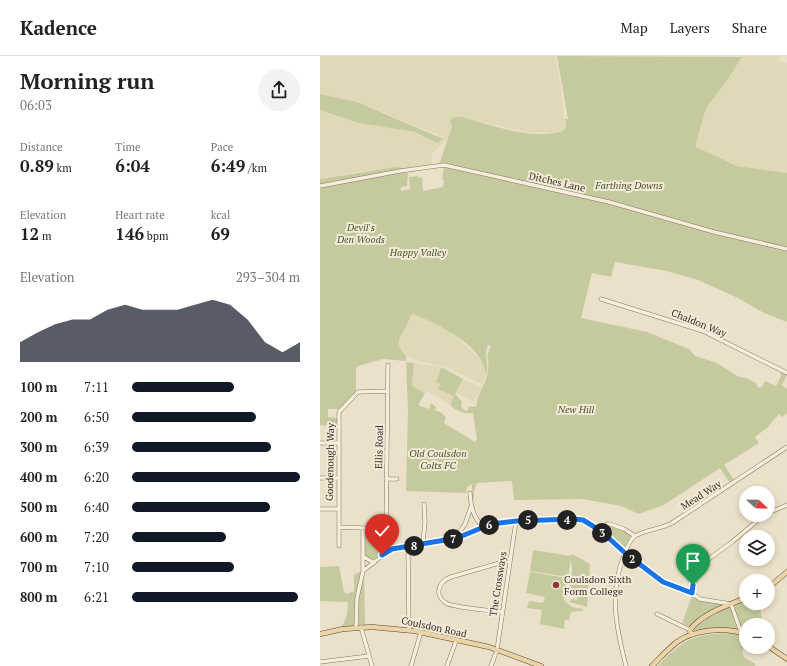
<!DOCTYPE html>
<meta charset="utf-8">
<style>
:root{--surface:#fff;--page:#f2f2f2;--text:#222;--muted:#767676;--line:#e0e0e0;--accent:#111827}
body{margin:0;font-family:"PT Serif",serif;background:var(--page);color:var(--text);height:100vh;display:flex;flex-direction:column;font-size:15px;white-space:nowrap}
*{box-sizing:border-box;margin:0}
p{font-size:13px;color:var(--muted)}
.icon{flex:none;width:22px;height:22px;fill:none;stroke:currentColor;stroke-width:2;stroke-linecap:round;stroke-linejoin:round}
.map{position:relative;flex:1;overflow:hidden}
.panel{display:flex;flex-direction:column;background:var(--surface);width:320px}
.panel>*{flex:none}
.needle{width:26px;rotate:112deg}
.controls{position:absolute;left:419px;top:430px;display:grid;gap:8px}
.controls a{display:grid;place-items:center;width:36px;height:36px;border-radius:50%;background:var(--surface);box-shadow:0 2px 6px #0003;font-size:20px}
.pin{position:absolute;display:grid;place-items:center;width:34px;height:34px;color:#fff;margin:-41px -17px;border-radius:50% 50% 50% 0;rotate:-45deg;box-shadow:0 0 4px #0007}
.pin .icon{rotate:45deg}
.km{position:absolute;width:20px;height:20px;margin:-10px;border-radius:50%;background:#222;color:#fff;font-size:11px;line-height:20px;text-align:center}
.round{display:grid;place-items:center;flex:none;width:42px;height:42px;border-radius:21px;background:var(--page)}
.headline{display:flex;align-items:center;justify-content:space-between;height:68px;padding:0 20px}
h1{font-size:22px;font-weight:800;line-height:30px}
.figures{display:grid;grid-template-columns:repeat(3,1fr);gap:6px;height:68px;padding:4px 20px}
.figures div{display:grid;align-content:center}
.figures b{font-size:17px;font-weight:800}
.figures small{font-size:11px;font-weight:400}
.figures p{font-size:11px}
.chart{height:112px;padding:8px 20px}
.chart p{display:flex;justify-content:space-between}
.chart svg{width:100%;height:72px;margin-top:4px;fill:var(--accent);opacity:.7}
ul{padding:0 20px;list-style:none;font-size:13px}
li{display:grid;grid-template-columns:64px 48px 1fr;align-items:center;height:30px}
li i{height:10px;border-radius:5px;background:var(--accent)}
header{display:flex;align-items:center;gap:24px;box-sizing:border-box;height:56px;padding:0 20px;background:var(--surface);border-bottom:1px solid var(--line)}
header strong{font-size:19px}
nav{display:flex;gap:22px;margin-inline-start:auto;font-size:14px}
main{display:flex;flex:1;min-height:0}
.map>svg:first-child{display:block}
</style>
<header>
<strong>Kadence</strong>
<nav><a>Map</a><a>Layers</a><a>Share</a></nav>
</header>
<main>
<section class="panel">
<div class="headline"><div><h1>Morning run</h1><p>06:03</p></div><a class="round"><svg class="icon" aria-label="share" viewBox="0 0 24 24"><path d="M12 15V3M7 8l5-5 5 5M5 13v7h14v-7"/></svg></a></div>
<div class="figures">
<div><p>Distance</p><b>0.89<small> km</small></b></div>
<div><p>Time</p><b>6:04</b></div>
<div><p>Pace</p><b>6:49<small> /km</small></b></div>
</div>
<div class="figures">
<div><p>Elevation</p><b>12<small> m</small></b></div>
<div><p>Heart rate</p><b>146<small> bpm</small></b></div>
<div><p>kcal</p><b>69</b></div>
</div>
<div class="chart"><p><span>Elevation</span>293–304 m</p>
<svg viewBox="0 0 160 44" preserveAspectRatio="none"><path d="M0 44V32L10 26L20 21L30 18L40 18L50 12L60 9L70 12L80 12L90 12L100 9L110 6L120 9L130 18L140 32L150 38L160 32V44z"/></svg>
</div>
<ul>
<li><b>100 m</b>7:11<i style="width:61%"></i></li>
<li><b>200 m</b>6:50<i style="width:74%"></i></li>
<li><b>300 m</b>6:39<i style="width:83%"></i></li>
<li><b>400 m</b>6:20<i style="width:100%"></i></li>
<li><b>500 m</b>6:40<i style="width:82%"></i></li>
<li><b>600 m</b>7:20<i style="width:56%"></i></li>
<li><b>700 m</b>7:10<i style="width:61%"></i></li>
<li><b>800 m</b>6:21<i style="width:99%"></i></li>
</ul>
</section>
<div class="map">
<svg width="467" height="610" viewBox="0 0 467 610">
<rect width="100%" height="100%" fill="#ebe1ca"/>
<!-- farmland -->
<path fill="#e0d9b8" d="M0 0H235L241 30 245 71 243 75 236 77 205 76 142 61H133L130 66 132 71 127 84 112 97V108L86 113 37 116 0 123V54L39 67 95 76 117 87 118 79 37 46 0 38Z
M423 0H460L459 5 467 7V117L417 110 379 93 375 90 386 52 406 26Z
M69 253 88 255 127 273 137 281 164 307 166 319 162 328 126 311 98 305 86 300 79 290Z
M94 307 121 311 116 327 134 340 130 349 107 335 105 337 92 330Z
M143 323 161 331 154 346 136 337Z"/>
<!-- green -->
<path fill="#c4c99e" d="M237 0 422 1 406 26 386 52 376 87V91L417 110 467 117V266L444 257 418 242 378 224 347 215 295 206 291 221 272 217 261 262 327 276 369 293 375 300 397 307 419 321 426 322 436 327 438 332 442 331 445 325 456 330 461 320 460 317 467 319 462 329 467 333V357L462 361 459 358 448 371 435 381 439 387 404 409 414 424 410 427 400 412 344 449 319 458 301 450 262 443 194 444 192 425 157 427 154 435V443L152 444V428L147 431 146 437 86 435 88 354 86 306 94 307 92 330 105 337 98 349 109 353 111 347 116 351 115 354 122 357 126 362 124 367 155 386 157 383 153 357C144 358 138 356 130 349L134 340 118 333 120 328 116 327 121 311 143 323 135 338 142 346 141 351 145 355 148 354 149 350 156 351C157 337 167 327 168 314 170 301 164 304 171 290L168 289C163 300 170 308 166 319 163 288 118 269 94 258L90 260C86 279 69 281 86 300V305L63 303 38 310 36 313V336L19 353H8V361L17 362V368L11 367V370L0 369V123L77 111 86 113 80 116 88 117 87 130 81 131V135L90 133 89 121 98 120V122L102 121 103 135 123 131 124 124H122L124 111 119 108 132 71 130 66 133 61H142C173 69 211 85 243 75L246 70 245 63H248Z
M0 38 37 46 123 83 117 87 95 76 39 67 0 54Z
M287 469 305 474 312 480 305 491H301L284 475Z
M47 474H68V483L70 487 85 489 72 491 54 503 47 502 45 499V476Z
M213 494 251 500 252 498 270 508 267 551 249 546 252 543 257 544 258 534 249 533 252 515 251 503 248 521 210 515Z
M19 510 24 536 27 538 34 535V519L41 515 37 532 35 571H22L27 559 28 546 0 545V511Z
M44 516 45 569 39 570 38 542Z
M210 516 247 522 244 544 252 551 263 553V555L251 556 249 564H245L244 573 220 568 222 554 207 552 209 545 223 547 225 541 206 537Z
M372 540 378 543 405 548 370 571 362 567Z
M426 543 429 553 434 555 440 552 443 569H426V575L421 571 414 552 416 547Z
M409 550 411 551 417 573 373 574C378 563 399 556 409 550Z
M414 577 426 580V587L422 596 425 602 436 608 435 610H338C365 581 375 578 414 577Z"/>
<g fill="none" stroke-linecap="round" stroke-linejoin="round">
<defs>
<path id="minor" d="M0 130 80 115 124 109 289 146 394 176 467 193
M281 243 383 275 467 317
M0 387H19
M0 422H18
M66 423H77
M150 437C151 451 153 461 163 471
M0 453H18
M448 457 467 449
M19 471 67 473
M43 473V515
M66 473 68 309
M281 475 287 468H290L304 473 315 480
M135 483 145 468 151 451
M103 487 105 465 104 448
M19 490V356L38 336 68 335
M88 491 89 574
M44 501 54 507
M372 537 378 511 412 486 444 459
M182 556C170 554 134 552 126 547 121 544 118 539 119 534 120 526 125 523 131 521L190 504
M337 558 370 574
M41 571 52 610
M36 572 37 542 43 515 67 496 103 487 137 482 171 468 196 465 254 463 263 464 281 475 305 497 343 526 372 537 380 543 411 548 421 576
M0 606 49 600
M91 610 101 576
M127 610 136 585
M171 610 177 594 196 465
M306 610C296 571 289 538 304 499 307 493 309 484 315 480 325 474 341 473 352 467L467 391"/>
<path id="major" d="M448 532 467 516
M0 578 23 573 52 571 95 575 169 591 221 610
M371 579 370 574C381 558 408 549 426 542
M448 590 467 603
M332 610C340 602 348 593 357 586 375 573 405 571 426 578"/>
</defs>
<!-- minor casing -->
<use href="#minor" stroke="#867360" stroke-width="4.5"/>
<!-- major casing -->
<use href="#major" stroke="#554233" stroke-width="5.5"/>
<!-- minor -->
<use href="#minor" stroke="#f6eedc" stroke-width="3.5"/>
<!-- major -->
<use href="#major" stroke="#ead4a6" stroke-width="4.5"/>
</g>
<g fill="none" stroke-linecap="round" stroke-linejoin="round">
<defs>
<path id="route" d="M62 499 72 493 137 482 171 468 196 465 254 463 263 464 281 475 305 497 343 526 372 537 373 529"/>
</defs>
<!-- route casing -->
<use href="#route" stroke="#fff" stroke-width="8"/>
<!-- route -->
<use href="#route" stroke="#1a73e8" stroke-width="5"/>
</g>
<!-- markers -->
<circle fill="#903537" stroke="#f3ebd9" stroke-width="1.5" cx="236" cy="529" r="4"/>
<g text-anchor="middle" dominant-baseline="central" stroke-width="4" stroke-linejoin="round" paint-order="stroke">
<!-- street labels -->
<g font-size="10" fill="#382c22" stroke="#f3ebd9">
<text transform="translate(237 126) rotate(13)">Ditches Lane</text>
<text transform="translate(379 267) rotate(22)">Chaldon Way</text>
<text transform="translate(59 391) rotate(-89)">Ellis Road</text>
<text transform="translate(10 406) rotate(-89)">Goodenough Way</text>
<text transform="translate(381 439) rotate(-33)">Mead Way</text>
<text transform="translate(178 528) rotate(-81)">The Crossways</text>
<text transform="translate(114 571) rotate(12)">Coulsdon Road</text>
</g>
<!-- park labels -->
<g font-size="10" font-style="italic" fill="#49532a" stroke="#f3ebd9">
<text x="309" y="129">Farthing Downs</text>
<text x="41" y="171">Devil's<tspan x="41" dy="12">Den Woods</tspan></text>
<text x="98" y="196">Happy Valley</text>
<text x="256" y="353">New Hill</text>
<text x="118" y="397">Old Coulsdon<tspan x="118" dy="12">Colts FC</tspan></text>
</g>
<!-- poi labels -->
<g font-size="10" fill="#382c22" stroke="#f3ebd9" text-anchor="start">
<text x="244" y="523">Coulsdon Sixth<tspan x="244" dy="12">Form College</tspan></text>
</g>
</g>
</svg>
<div class="controls">
<a><svg class="needle" viewBox="-14 -14 28 28"><path d="M0-13l5 13h-10z" fill="#e53935"/><path d="M0 13l5-13h-10z" fill="#767676"/></svg></a>
<a><svg class="icon" aria-label="layers" viewBox="0 0 24 24"><path d="M12 4l9 5-9 5-9-5zM3 14l9 5 9-5"/></svg></a>
<a>+</a>
<a>−</a>
</div>
<div class="pin" style="left:373px;top:529px;background:#1e9e55"><svg class="icon" aria-label="arrive" viewBox="0 0 24 24"><path d="M6 21V4h12l-3 4 3 4H6"/></svg></div>
<div class="pin" style="left:62px;top:499px;background:#d93025"><svg class="icon" aria-label="check" viewBox="0 0 24 24"><path d="M5 12l5 5 9-10"/></svg></div>
<b class="km" style="left:312px;top:503px">2</b>
<b class="km" style="left:282px;top:477px">3</b>
<b class="km" style="left:247px;top:464px">4</b>
<b class="km" style="left:208px;top:464px">5</b>
<b class="km" style="left:169px;top:469px">6</b>
<b class="km" style="left:133px;top:483px">7</b>
<b class="km" style="left:94px;top:490px">8</b>
</div>
</main>
